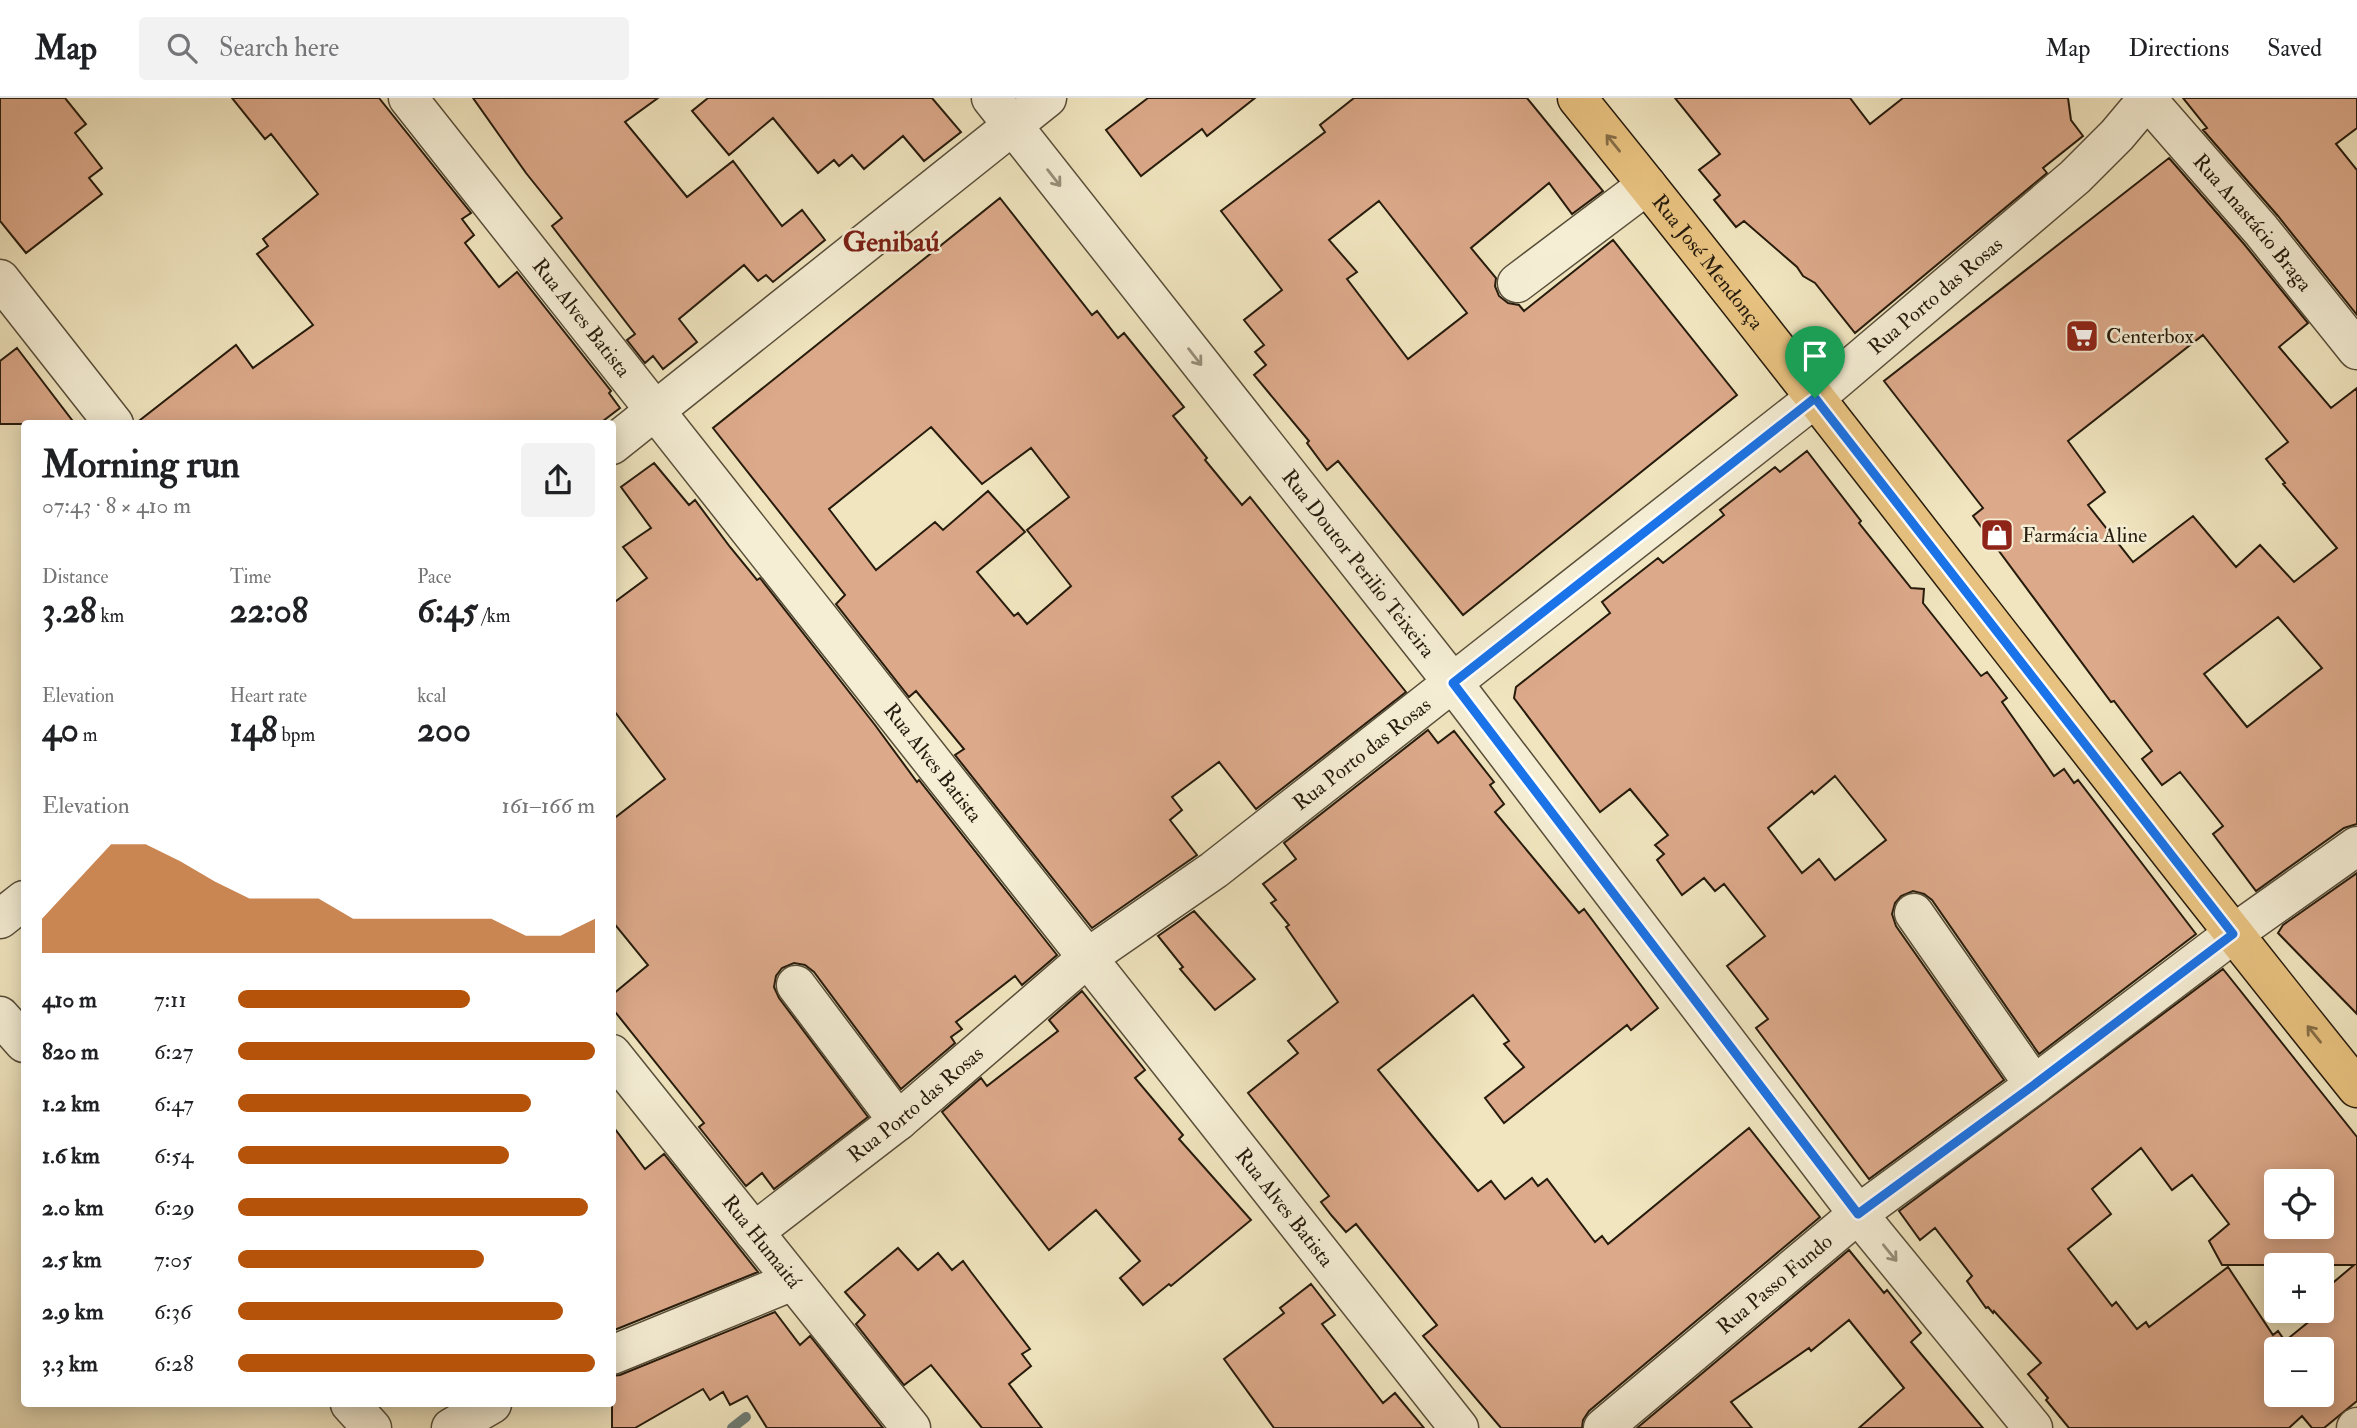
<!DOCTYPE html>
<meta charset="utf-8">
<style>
:root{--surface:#fff;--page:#f2f2f2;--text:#202124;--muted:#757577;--line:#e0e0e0;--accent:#b45309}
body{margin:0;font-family:"IM FELL Double Pica",serif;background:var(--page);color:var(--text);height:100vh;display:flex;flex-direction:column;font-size:26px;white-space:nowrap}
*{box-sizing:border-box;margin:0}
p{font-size:23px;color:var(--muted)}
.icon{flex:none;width:38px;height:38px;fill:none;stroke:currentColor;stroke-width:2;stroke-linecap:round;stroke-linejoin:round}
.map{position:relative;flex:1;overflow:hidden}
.sheet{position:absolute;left:21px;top:322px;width:595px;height:987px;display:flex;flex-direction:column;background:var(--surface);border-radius:7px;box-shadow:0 4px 18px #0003}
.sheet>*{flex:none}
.buttons{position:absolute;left:2264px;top:1071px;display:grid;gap:14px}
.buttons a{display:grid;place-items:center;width:70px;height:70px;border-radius:7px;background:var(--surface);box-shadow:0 4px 18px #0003;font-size:35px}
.pin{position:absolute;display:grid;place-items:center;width:60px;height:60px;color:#fff;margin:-72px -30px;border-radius:50% 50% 50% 0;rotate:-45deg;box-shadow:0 0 7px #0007}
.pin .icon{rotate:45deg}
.round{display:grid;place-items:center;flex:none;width:74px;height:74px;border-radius:7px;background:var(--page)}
.head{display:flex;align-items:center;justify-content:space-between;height:119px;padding:0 21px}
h1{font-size:38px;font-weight:700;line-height:52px}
.stats{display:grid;grid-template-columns:repeat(3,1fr);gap:10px;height:119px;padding:7px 21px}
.stats div{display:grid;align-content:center}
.stats b{font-size:35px;font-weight:700}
.stats small{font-size:19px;font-weight:400}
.stats p{font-size:19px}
.chart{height:196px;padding:14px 21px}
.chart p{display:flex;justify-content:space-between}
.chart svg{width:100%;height:126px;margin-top:7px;fill:var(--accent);opacity:.7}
ul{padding:0 21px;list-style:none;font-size:23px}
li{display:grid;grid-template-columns:112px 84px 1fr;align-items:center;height:52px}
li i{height:18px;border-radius:9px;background:var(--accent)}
header{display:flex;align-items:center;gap:42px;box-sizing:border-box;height:98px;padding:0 35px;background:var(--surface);border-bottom:2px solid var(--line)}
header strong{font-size:33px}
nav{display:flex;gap:38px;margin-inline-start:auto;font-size:24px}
.search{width:490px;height:63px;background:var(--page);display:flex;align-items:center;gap:18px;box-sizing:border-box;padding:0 24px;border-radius:7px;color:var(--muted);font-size:26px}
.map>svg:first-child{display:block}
</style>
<header>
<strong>Map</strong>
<div class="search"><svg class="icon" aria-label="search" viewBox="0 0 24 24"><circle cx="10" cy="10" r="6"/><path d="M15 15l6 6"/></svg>Search here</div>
<nav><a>Map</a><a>Directions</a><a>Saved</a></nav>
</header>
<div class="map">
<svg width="2357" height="1330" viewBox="0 0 2357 1330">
<rect width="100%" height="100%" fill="#f0e5bf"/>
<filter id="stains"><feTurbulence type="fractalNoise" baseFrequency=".00286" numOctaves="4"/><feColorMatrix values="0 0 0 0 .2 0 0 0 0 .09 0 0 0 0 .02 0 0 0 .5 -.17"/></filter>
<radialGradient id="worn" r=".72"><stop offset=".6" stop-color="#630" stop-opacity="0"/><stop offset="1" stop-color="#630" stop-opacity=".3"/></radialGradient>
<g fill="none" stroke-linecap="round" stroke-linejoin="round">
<!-- stream -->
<path stroke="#6d7c75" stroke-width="10" d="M732 1330 746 1319"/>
</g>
<!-- building -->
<path fill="#dca98a" stroke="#261b0c" stroke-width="2" fill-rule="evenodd" d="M0 0H65L86 26 75 35 102 70 89 80 102 96 26 155 0 123Z
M232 0H379L471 115 462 121 474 137 465 145 499 189 517 174 611 293 609 295 620 310 599 326H135L236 247 253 270 313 227 257 156 268 148 263 141 318 96 271 36 265 41Z
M473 0H658L625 24 687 99 733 63 782 128 802 112 825 142 773 184 766 177 758 183 744 167 679 221 697 244 663 271 653 258 645 265 627 242 635 236 552 128 562 120 526 75Z
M708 0H932L961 34 924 63 903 38 864 71 852 57 839 68 834 62 818 75 773 20 729 57 692 13Z
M1148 0H1255L1207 38 1202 31 1141 78 1106 32Z
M1354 0H1527L1603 93 1572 116 1549 85 1471 150 1496 180 1495 188 1499 198 1508 205 1519 207 1524 213 1613 142 1737 297 1463 517 1338 363 1327 372 1307 345 1309 343 1254 277 1266 267 1255 254 1264 247 1244 222 1282 192 1221 113 1325 34 1320 27ZM1379 103 1467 215 1408 261 1347 181 1357 174 1329 142Z
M1675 0H1850L1870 26 1903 0H2068L2071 22 2083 38 2043 70 2047 75 1855 235 1815 185 1803 178 1797 169 1744 123 1736 129 1714 102 1720 97 1699 72 1720 56Z
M2183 0H2357V30L2336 46 2357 72V217L2278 118 2203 32 2207 30Z
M2169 60 2244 146 2308 225 2279 249 2331 310 2357 290V726L2344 730 2256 793 2213 736 2223 728 2180 674 2162 687 2142 661 2152 653 2114 603 2111 604 1973 418 1983 410 1884 283ZM2203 237 2288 344 2266 361 2285 385 2283 386 2337 450 2294 484 2260 447 2236 469 2193 418 2133 464 2088 407 2105 394 2068 343ZM2278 519 2322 570 2247 629 2204 576Z
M1000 100 1092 217 1097 213 1118 240 1124 235 1184 309 1173 318 1207 360 1205 362 1242 407 1250 399 1406 594 1256 711 1219 664 1172 699 1182 712 1170 722 1197 757 1092 830 955 657 964 651 916 593 909 599 836 506 845 497 713 330ZM931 329 982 386 1031 350 1069 399 1027 432 1071 488 1027 526 1018 515 1014 518 977 474 1025 434 988 393 943 432 935 424 876 472 829 411Z
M17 250 75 326H0V263Z
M1807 353 1861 423 1859 425 1911 490 1924 491 1923 505 1981 578 1987 574 2007 600 2002 604 2054 678 2064 671 2074 685 2078 682 2196 836 2039 956 1932 802 1924 796 1913 793 1901 798 1895 805 1892 816 1896 828 2004 982 1869 1081 1756 930 1768 921 1727 868 1765 838 1724 786 1715 793 1704 780 1682 797 1657 762 1664 756 1655 747 1668 737 1630 691 1600 714 1514 600 1516 589 1610 515 1602 504 1658 460 1663 465 1724 417 1720 412 1775 369 1780 374ZM1835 678 1886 742 1835 782 1819 761 1802 775 1768 730 1812 693 1814 696Z
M654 365 689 407 695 402 730 449 757 482 760 480 875 627 917 684 919 682 1057 857 1022 887 1015 878 956 924 962 931 951 939 955 945 901 991 814 874 805 867 794 865 782 870 776 878 774 889 779 900 868 1019 774 1091 762 1075 746 1088 699 1029 704 1025 612 910V897L648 867 612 823V722L665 681 612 610V506L647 480 623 449 651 430 621 389Z
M1428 632 1438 645 1454 633 1494 684 1490 687 1504 706 1495 714 1579 815 1584 811 1658 910 1631 932 1627 927 1504 1025 1485 1000 1524 969 1504 946 1509 943 1473 897 1378 972 1433 1039 1478 1093 1491 1083 1505 1101 1532 1080 1538 1088 1547 1081 1595 1144 1602 1138 1608 1146 1749 1030 1820 1119 1589 1313 1583 1322 1582 1330H1501L1423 1238 1437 1227 1356 1126 1346 1134 1332 1118 1321 1104 1329 1098 1248 995 1298 955 1288 943 1338 904 1286 829 1289 827 1271 805 1276 802 1263 786 1296 761 1284 745Z
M2357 775V916L2278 835 2283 827Z
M1194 813 1255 881 1215 912 1180 871 1183 869 1158 838Z
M2223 871 2357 1039V1303L2324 1330H2312L2302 1318 2289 1330H2069L2046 1302 2048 1300 2028 1276 2041 1265 1994 1213 1993 1215 1988 1209 1986 1210 1967 1183 1972 1178 1935 1130 1920 1142 1899 1113ZM2141 1050 2172 1092 2192 1077 2229 1126 2209 1143 2222 1167H2354L2322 1194V1213L2285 1243 2278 1233 2273 1237 2228 1169 2149 1229 2146 1224 2137 1231 2116 1204 2112 1208 2068 1151 2111 1116 2092 1091ZM2277 1083H2322V1129H2277ZM2277 1251H2322V1297H2277Z
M1082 893 1145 972 1135 980 1183 1037 1179 1041 1251 1122 1171 1188 1169 1186 1143 1207 1120 1180 1140 1163 1096 1112 1049 1152 942 1014 981 980 987 988 1058 933 1049 922Z
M612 1027 645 1071 664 1056 758 1174 612 1233Z
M898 1150 918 1172 938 1155 952 1172 963 1163 971 1174 1030 1251 1022 1256 1031 1268 1009 1286 1042 1330H982L931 1267 904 1287 856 1226 865 1217 845 1194Z
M1849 1152 1884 1195 1887 1192 1921 1235 1911 1244 1983 1330H1859L1904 1290 1849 1222 1811 1253 1809 1250 1731 1304 1752 1330H1637Z
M1311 1186 1335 1217 1322 1226 1383 1305 1395 1295 1424 1330H1274L1224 1261 1284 1215 1280 1210Z
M775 1214 800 1247 810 1238 883 1330H767L747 1298 730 1307 723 1294 710 1302 703 1291 635 1330H612V1278L620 1277Z"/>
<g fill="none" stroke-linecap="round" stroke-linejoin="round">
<defs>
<g id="minor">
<path id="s1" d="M408 0 1459 1330"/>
<path id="s2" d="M991 0 1453 585 1858 1116 2033 1330"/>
<path id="s3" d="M2146 0 2261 132 2357 252"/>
<path d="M0 181 114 326"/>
<path d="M1517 185 1647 87"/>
<path d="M612 347 1047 0"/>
<path d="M1914 815 2034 987"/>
<path d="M0 821 24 802"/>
<path d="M796 887 898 1023"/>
<path d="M0 918 24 945"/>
<path id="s4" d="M612 956 911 1330"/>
<path id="s5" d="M754 1134 898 1023 1087 860 1214 772 1815 300 2075 79 2117 37 2148 0"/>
<path d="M612 1257 793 1183"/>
<path d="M350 1306 372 1330"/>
<path d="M451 1330 492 1306"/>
<path id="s6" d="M1603 1330 1858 1116 2034 987 2233 836 2357 748"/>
<path d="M2356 1330 2357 1329"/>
</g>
<g id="major">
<path id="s7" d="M1577 0C1841 326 2093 663 2357 990"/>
</g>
</defs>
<!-- minor casing -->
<use href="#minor" stroke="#584e39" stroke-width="41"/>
<!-- major casing -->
<use href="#major" stroke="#261b0c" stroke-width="41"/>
<!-- minor -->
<use href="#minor" stroke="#f5eed5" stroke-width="38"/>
<!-- major -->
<use href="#major" stroke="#e8c280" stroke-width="38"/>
</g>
<!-- one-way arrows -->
<defs><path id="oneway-shaft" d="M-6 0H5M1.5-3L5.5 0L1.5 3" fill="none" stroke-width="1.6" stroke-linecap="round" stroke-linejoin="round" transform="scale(1.75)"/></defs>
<g stroke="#876e46">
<use href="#oneway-shaft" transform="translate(1613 45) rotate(-129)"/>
<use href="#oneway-shaft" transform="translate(2314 936) rotate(-129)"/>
</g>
<g stroke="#988f7b">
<use href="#oneway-shaft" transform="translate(1054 80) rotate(52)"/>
<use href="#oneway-shaft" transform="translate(1195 259) rotate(52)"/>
<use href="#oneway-shaft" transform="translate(1890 1155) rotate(51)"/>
</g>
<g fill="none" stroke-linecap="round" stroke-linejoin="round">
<defs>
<path id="route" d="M1815 300 2233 836 2034 987 1858 1116 1453 585Z"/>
</defs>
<!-- route casing -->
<use href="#route" stroke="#fff" stroke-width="14"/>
<!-- route -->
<use href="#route" stroke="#1a73e8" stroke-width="9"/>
</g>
<!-- icons -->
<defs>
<symbol id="supermarket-square" viewBox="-11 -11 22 22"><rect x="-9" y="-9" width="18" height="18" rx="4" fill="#8f2418" stroke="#f5eed5"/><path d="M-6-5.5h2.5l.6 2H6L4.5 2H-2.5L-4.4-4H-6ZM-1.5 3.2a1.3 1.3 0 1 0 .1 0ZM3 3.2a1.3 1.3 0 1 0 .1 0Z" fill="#fff"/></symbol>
<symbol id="shop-square" viewBox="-11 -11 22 22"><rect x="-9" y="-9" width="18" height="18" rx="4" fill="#8f2418" stroke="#f5eed5"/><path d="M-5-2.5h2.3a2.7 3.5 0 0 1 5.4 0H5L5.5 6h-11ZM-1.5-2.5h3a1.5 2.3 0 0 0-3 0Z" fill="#fff"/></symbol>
</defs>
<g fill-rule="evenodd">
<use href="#supermarket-square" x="2063" y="219" width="38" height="38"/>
<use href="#shop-square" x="1978" y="418" width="38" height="38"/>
</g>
<g text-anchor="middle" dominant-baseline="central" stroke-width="5" stroke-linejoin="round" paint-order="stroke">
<!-- street labels -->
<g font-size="21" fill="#261b0c" stroke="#f5eed5">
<text stroke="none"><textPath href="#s3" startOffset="164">Rua Anastácio Braga</textPath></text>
<text stroke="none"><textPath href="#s7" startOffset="210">Rua José Mendonça</textPath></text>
<text stroke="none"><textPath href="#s5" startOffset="1508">Rua Porto das Rosas</textPath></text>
<text stroke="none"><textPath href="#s1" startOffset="280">Rua Alves Batista</textPath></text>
<text stroke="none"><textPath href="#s2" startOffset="593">Rua Doutor Perilio Teixeira</textPath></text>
<text stroke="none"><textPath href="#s5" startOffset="774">Rua Porto das Rosas</textPath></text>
<text stroke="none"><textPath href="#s1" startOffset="847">Rua Alves Batista</textPath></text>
<text stroke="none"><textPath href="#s5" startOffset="206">Rua Porto das Rosas</textPath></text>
<text stroke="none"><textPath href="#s1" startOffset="1414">Rua Alves Batista</textPath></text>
<text stroke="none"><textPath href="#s4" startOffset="240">Rua Humaitá</textPath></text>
<text stroke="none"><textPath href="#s6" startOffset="224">Rua Passo Fundo</textPath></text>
</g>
<!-- poi labels -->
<g font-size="21" fill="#261b0c" stroke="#f5eed5" text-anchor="start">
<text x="2106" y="238">Centerbox</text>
<text x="2022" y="437">Farmácia Aline</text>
</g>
<!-- district labels -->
<g font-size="28" font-weight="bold" fill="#7a1f14" stroke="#f5eed5">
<text x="891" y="144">Genibaú</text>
</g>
</g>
<rect width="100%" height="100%" filter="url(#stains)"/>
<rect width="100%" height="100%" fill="url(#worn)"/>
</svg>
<div class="buttons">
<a><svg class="icon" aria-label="locate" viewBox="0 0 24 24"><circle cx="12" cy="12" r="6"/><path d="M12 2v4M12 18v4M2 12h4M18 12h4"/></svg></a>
<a>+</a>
<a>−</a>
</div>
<div class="pin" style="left:1815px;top:300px;background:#1e9e55"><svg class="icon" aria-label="arrive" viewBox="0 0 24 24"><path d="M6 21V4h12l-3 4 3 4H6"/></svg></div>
<section class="sheet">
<div class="head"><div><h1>Morning run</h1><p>07:43 · 8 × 410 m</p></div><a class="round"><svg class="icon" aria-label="share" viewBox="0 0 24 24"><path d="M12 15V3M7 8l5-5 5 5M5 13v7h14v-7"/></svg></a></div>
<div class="stats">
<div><p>Distance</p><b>3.28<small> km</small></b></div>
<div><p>Time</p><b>22:08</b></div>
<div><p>Pace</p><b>6:45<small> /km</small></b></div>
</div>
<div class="stats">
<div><p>Elevation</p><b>40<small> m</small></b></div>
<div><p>Heart rate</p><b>148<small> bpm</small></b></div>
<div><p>kcal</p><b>200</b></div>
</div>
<div class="chart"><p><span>Elevation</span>161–166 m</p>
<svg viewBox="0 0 160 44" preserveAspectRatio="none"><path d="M0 44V32L10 19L20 6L30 6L40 12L50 19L60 25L70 25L80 25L90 32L100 32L110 32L120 32L130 32L140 38L150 38L160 32V44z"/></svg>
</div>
<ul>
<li><b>410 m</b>7:11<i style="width:65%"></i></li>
<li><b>820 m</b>6:27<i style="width:100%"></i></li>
<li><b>1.2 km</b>6:47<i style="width:82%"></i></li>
<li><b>1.6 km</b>6:54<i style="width:76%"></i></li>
<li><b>2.0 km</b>6:29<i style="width:98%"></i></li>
<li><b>2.5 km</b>7:05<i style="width:69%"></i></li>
<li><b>2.9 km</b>6:36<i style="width:91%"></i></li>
<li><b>3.3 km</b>6:28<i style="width:100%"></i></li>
</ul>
</section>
</div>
